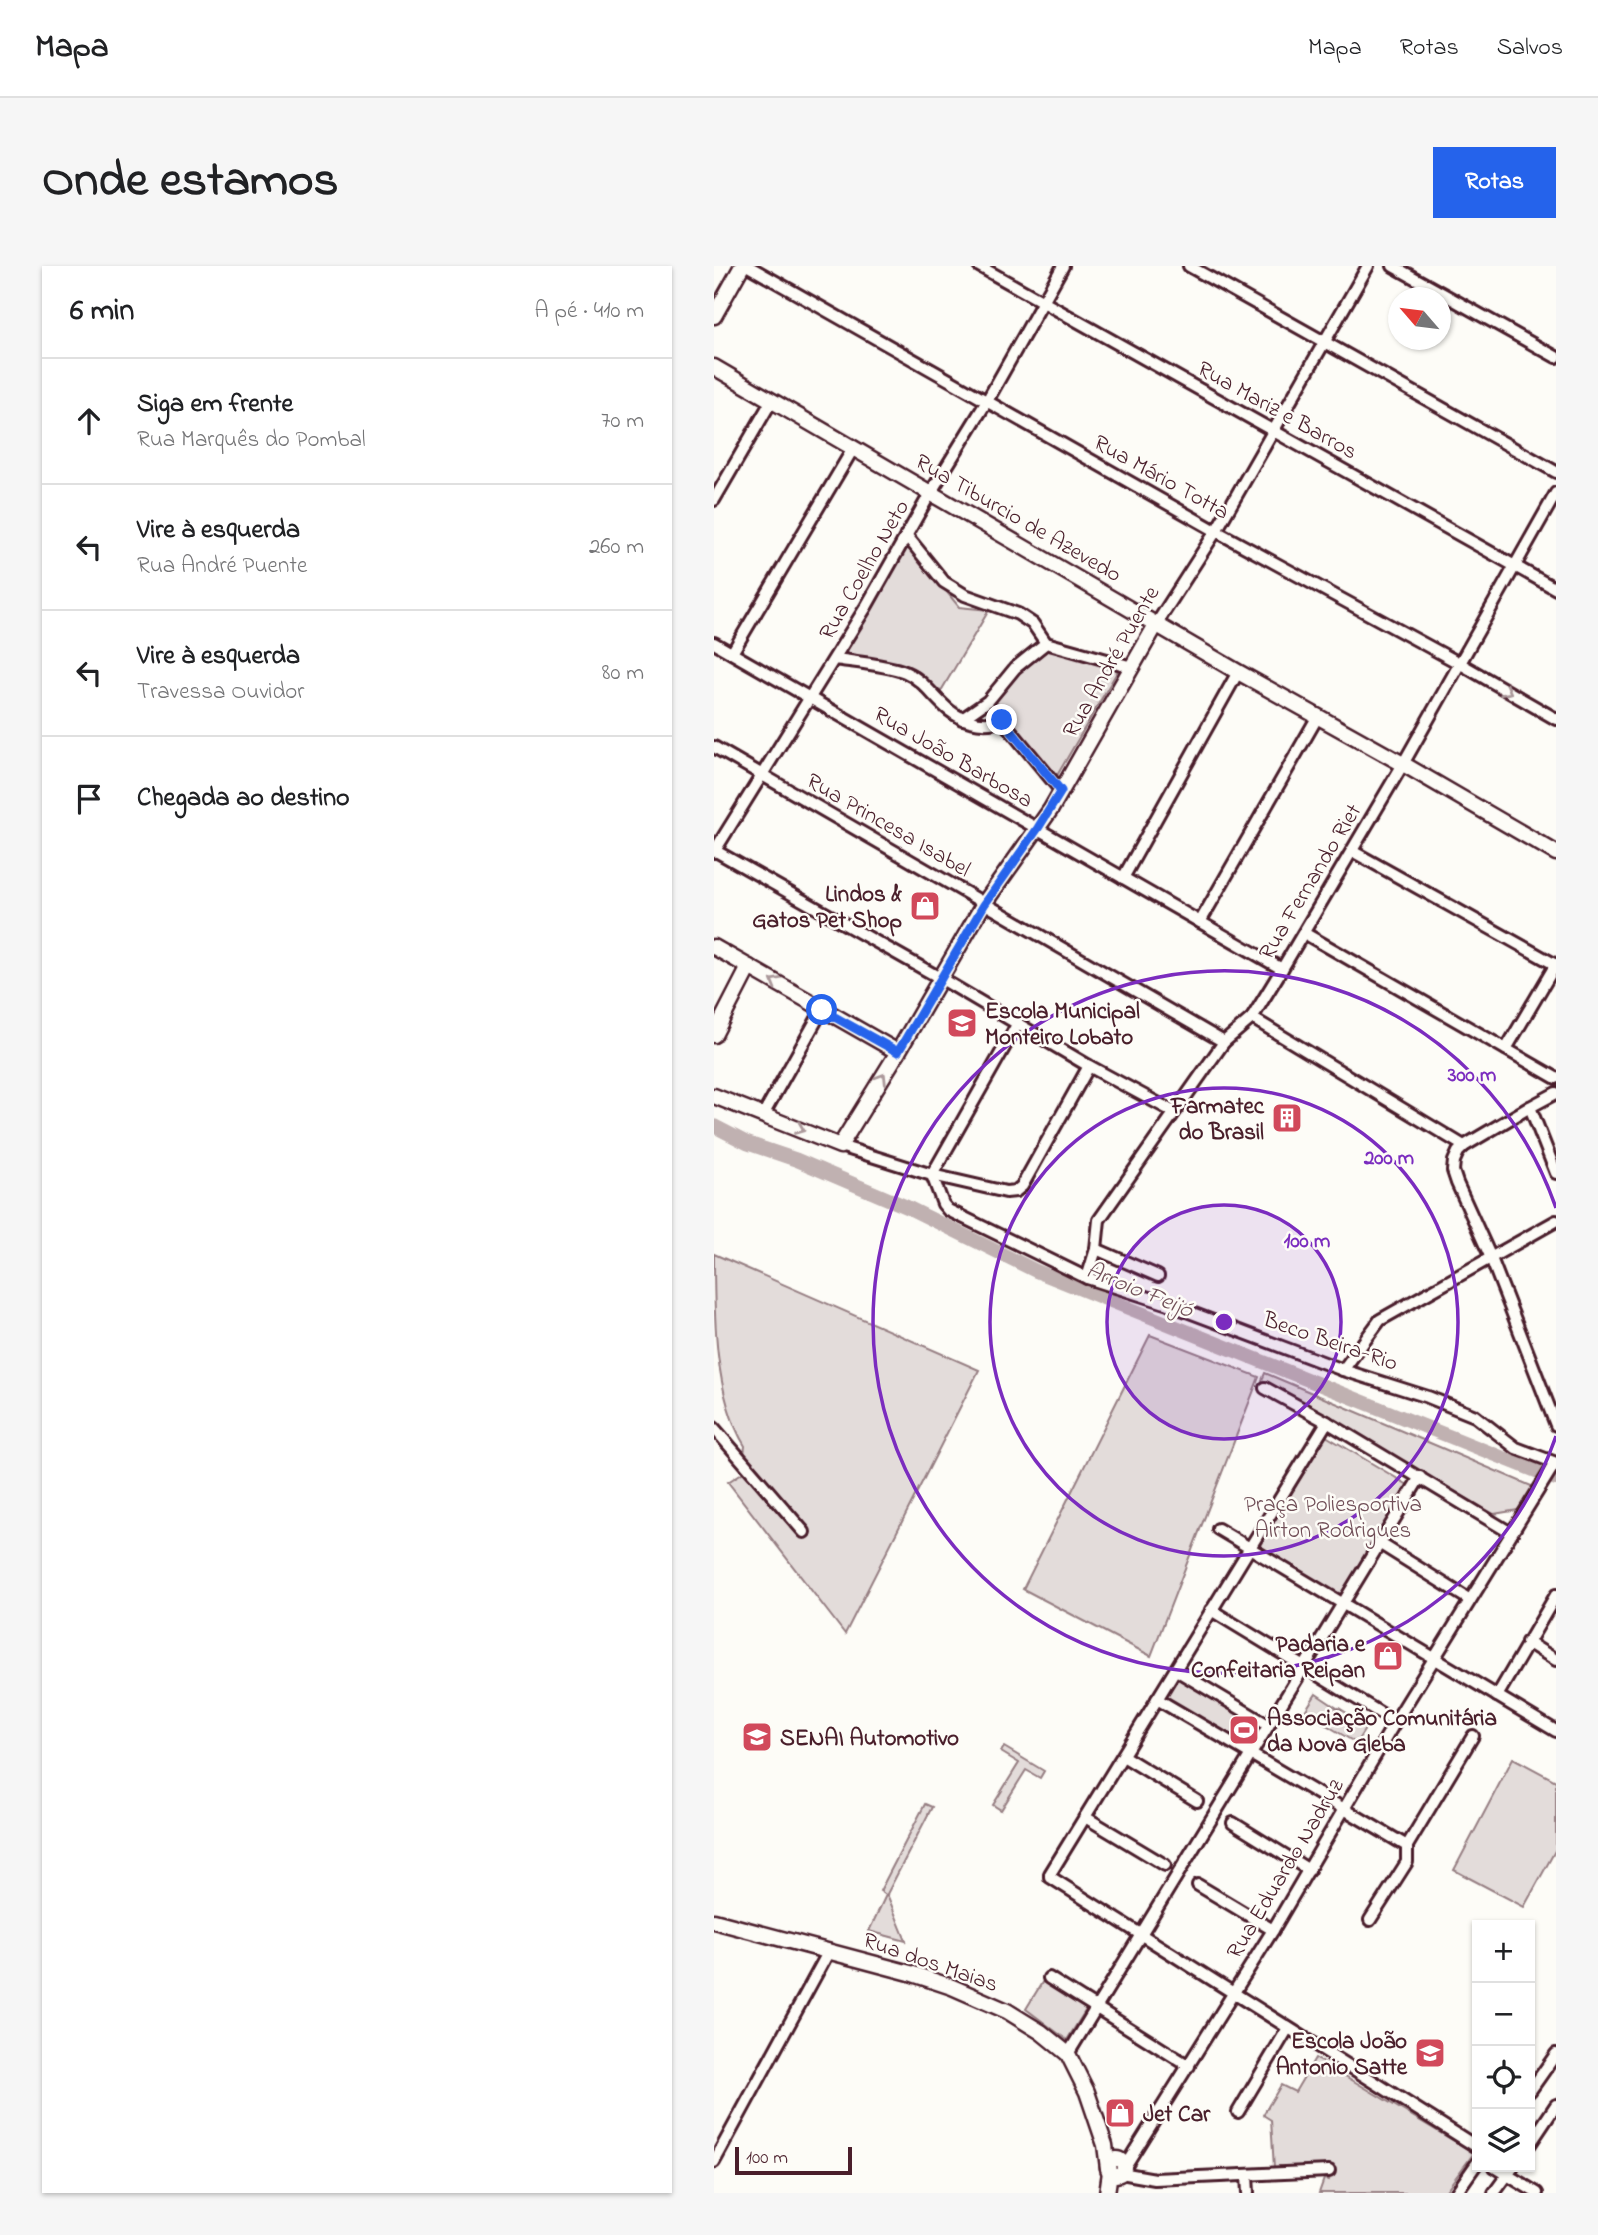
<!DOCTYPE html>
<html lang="pt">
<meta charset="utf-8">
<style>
body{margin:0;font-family:"Indie Flower",sans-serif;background:#f6f6f6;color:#202124}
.controls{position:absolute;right:21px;bottom:21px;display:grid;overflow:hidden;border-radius:0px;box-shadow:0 2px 5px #0004}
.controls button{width:63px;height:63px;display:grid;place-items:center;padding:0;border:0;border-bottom:2px solid #e0e0e0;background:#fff;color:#202124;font:35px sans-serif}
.compass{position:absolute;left:674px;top:21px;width:63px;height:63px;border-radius:50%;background:#fff;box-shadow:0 2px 5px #0004;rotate:298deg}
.scale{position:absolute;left:21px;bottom:18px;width:117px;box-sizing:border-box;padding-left:7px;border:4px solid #4a1f2b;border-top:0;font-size:19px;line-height:24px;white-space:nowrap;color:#4a1f2b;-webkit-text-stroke:5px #fdfcf7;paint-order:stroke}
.stop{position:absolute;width:21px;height:21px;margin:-16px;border:5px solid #2563eb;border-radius:50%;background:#fff}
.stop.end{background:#2563eb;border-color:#fff;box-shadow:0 2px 7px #0008}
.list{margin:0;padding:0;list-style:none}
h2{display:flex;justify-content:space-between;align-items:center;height:91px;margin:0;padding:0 28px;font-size:30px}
h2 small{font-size:23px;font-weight:400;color:#757577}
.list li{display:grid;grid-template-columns:46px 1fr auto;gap:21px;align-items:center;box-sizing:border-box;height:126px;padding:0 28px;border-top:2px solid #e0e0e0}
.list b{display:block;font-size:26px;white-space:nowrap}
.list p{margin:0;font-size:23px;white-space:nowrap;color:#757577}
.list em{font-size:23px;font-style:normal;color:#757577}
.icon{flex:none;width:38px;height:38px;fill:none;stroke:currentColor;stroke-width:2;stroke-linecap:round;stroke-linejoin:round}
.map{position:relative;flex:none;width:842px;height:1927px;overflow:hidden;border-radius:0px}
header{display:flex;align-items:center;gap:42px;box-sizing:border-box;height:98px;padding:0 35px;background:#fff;border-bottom:2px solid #e0e0e0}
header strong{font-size:33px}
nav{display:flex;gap:38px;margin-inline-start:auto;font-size:24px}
.intro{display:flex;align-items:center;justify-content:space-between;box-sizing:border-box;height:168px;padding:0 42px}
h1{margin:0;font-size:49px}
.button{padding:18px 32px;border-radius:0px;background:#2563eb;color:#fff;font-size:24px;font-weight:700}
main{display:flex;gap:42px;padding:0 42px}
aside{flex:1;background:#fff;border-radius:0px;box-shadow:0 2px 5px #0004}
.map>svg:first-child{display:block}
</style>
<header>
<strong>Mapa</strong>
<nav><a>Mapa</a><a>Rotas</a><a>Salvos</a></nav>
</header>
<div class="intro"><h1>Onde estamos</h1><a class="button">Rotas</a></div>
<main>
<aside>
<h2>6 min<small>A pé · 410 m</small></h2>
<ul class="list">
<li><svg class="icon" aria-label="ahead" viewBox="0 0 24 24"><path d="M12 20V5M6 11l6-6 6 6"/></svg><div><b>Siga em frente</b><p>Rua Marquês do Pombal</p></div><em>70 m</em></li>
<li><svg class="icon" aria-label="left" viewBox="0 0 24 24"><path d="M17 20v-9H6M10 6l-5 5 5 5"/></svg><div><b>Vire à esquerda</b><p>Rua André Puente</p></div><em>260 m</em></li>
<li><svg class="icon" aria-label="left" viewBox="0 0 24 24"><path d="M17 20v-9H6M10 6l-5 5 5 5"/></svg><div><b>Vire à esquerda</b><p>Travessa Ouvidor</p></div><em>80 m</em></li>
<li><svg class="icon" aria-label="arrive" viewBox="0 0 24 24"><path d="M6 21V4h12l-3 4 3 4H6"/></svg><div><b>Chegada ao destino</b></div></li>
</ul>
</aside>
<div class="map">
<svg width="842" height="1927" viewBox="0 0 842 1927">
<rect width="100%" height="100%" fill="#fdfcf7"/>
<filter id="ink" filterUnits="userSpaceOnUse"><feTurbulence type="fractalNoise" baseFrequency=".0143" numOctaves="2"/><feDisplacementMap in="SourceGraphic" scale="14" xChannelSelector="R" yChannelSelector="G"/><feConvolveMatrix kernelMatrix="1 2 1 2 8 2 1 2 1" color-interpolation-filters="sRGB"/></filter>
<g filter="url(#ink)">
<g fill="#e3dcda" stroke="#967e82" stroke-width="2">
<path d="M194 278 245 341 275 344 224 430 201 403 129 390Z"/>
<path d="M330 383 406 401 341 513 279 432Z"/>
<path d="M0 988 265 1104 131 1368 14 1216 28 1207 31 1180C0 1130 0 1049 0 988Z"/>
<path d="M436 1069 545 1111 437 1390 309 1323Z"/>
<path d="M551 1107 822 1222 804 1244 780 1248 548 1114Z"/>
<path d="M612 1170 694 1219 626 1330 545 1281Z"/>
<path d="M461 1409 547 1462 535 1482 449 1429Z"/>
<path d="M602 1428 623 1442 612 1459 591 1445Z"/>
<path d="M625 1442 653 1460 642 1477 614 1460Z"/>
<path d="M290 1481 330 1505 326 1512 312 1504 287 1544 279 1539 305 1497 287 1486Z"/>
<path d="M799 1492 842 1515V1583L810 1641 740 1604Z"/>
<path d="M211 1538 218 1541 173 1628 192 1675 155 1665 172 1629 166 1625Z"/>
<path d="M329 1715 373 1742 353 1774 312 1743Z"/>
<path d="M601 1792 760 1887 730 1927H605L610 1913 615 1914 619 1899 560 1902 557 1854 549 1849 567 1819 581 1826Z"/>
</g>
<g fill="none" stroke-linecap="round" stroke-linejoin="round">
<path stroke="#c0b1b1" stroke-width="14" d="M0 860 33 877 83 894 193 941 322 1005 842 1213"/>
<g stroke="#4a1f2b" stroke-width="16">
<g id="minor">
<path d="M34 0 502 265 745 397 842 453"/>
<path d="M265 0 842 323"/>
<path d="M475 0 842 206"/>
<path d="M679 0 842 91"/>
<path d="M0 234 58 134"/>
<path d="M192 269 230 316 251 329 304 348 319 358 332 377 418 401"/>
<path d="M443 357 502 265 654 0"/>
<path d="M0 377 568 703"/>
<path d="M18 387 140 181"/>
<path d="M121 393C141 396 174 399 191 406 217 417 226 447 256 455 267 458 278 458 288 454L347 525"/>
<path d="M248 453 274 435 301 402 332 377"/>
<path d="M0 481 510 776"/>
<path d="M0 584 226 712 375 800 460 846"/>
<path d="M638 585 842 699"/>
<path d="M0 586 152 341 217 226 273 135 349 0"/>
<path d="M409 612 524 406"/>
<path d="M486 656 604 450"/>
<path d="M590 667 842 812"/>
<path d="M538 752 750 880"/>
<path d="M792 783 842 698"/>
<path d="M842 827 816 841 750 880 744 886 740 895 739 905 743 917 777 992 842 1159"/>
<path d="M816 841 842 907"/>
<path d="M49 849 108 744"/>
<path d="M126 880 218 909 292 926 302 925 308 920 375 800"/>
<path d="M218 909 229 938 234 944 373 1012 454 1038 629 1104 714 1131 761 1150 802 1182 842 1197"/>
<path d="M218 909 304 757"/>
<path d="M382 983 444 1010"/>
<path d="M373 1012 382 983 385 954 510 776 538 752 568 703 689 498 842 227"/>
<path d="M629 1104 666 1054 842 955"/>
<path d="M551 1122 613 1156 797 1267"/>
<path d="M613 1156 336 1608V1611L763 1881"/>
<path d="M0 1162 90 1266"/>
<path d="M504 1263 842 1465"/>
<path d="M665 1277 756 1334"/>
<path d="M497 1344 681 1456"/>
<path d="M813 1376 842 1394"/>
<path d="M462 1404 554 1459"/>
<path d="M783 1430 842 1329"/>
<path d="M443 1433 693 1580"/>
<path d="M409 1490 483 1535"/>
<path d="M371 1551 451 1599"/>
<path d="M519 1557 595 1604"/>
<path d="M484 1619 559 1664"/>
<path d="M656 1654 693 1596V1580L759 1470"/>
<path d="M335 1712 475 1800"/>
<path d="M354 1788 706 1211"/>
<path d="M816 1825 842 1788"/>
<path d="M524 1846 574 1762"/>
<path d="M816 1878 842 1839"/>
<path d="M0 1896 115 1685"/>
<path d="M780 1901 823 1927"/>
<path d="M410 1902 559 1664 681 1456 841 1197"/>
<path d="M407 1907 441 1913 615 1905"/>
<path d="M533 1910 534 1927"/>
<path d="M742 1927 763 1897"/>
<path d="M780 1927 799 1901"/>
</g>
</g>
<g stroke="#4a1f2b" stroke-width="19">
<g id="major">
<path d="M0 50 28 0"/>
<path d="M0 101 524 406 689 498 842 587"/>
<path d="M0 681 184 786"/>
<path d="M0 769 35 701"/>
<path d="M0 830 126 880 184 786 269 639 337 543 443 357"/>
<path d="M0 1655 196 1707 238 1721 293 1745 327 1766 354 1788 373 1826 391 1879 394 1902"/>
<circle cx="402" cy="1901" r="8"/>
<path d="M393 1927 396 1906"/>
</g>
</g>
<use href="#minor" stroke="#fdfcf7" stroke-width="10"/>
<use href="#major" stroke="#fdfcf7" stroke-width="14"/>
</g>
<defs><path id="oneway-chevron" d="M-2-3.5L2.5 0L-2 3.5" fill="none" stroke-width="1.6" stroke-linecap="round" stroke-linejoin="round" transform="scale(1.75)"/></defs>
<g stroke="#ac999b">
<use href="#oneway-chevron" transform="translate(793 425) rotate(30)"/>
<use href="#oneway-chevron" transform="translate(61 716) rotate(-150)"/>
<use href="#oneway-chevron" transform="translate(168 812) rotate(-58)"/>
<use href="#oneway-chevron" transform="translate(86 863) rotate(22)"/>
</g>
</g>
<g fill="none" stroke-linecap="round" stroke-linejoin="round" filter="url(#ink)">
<path stroke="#2563eb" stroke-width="9" d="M108 744 184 786 270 639 324 562 347 525 288 454"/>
</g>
<circle cx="510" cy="1056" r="117" fill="#7b2cbf" fill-opacity=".12"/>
<g fill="none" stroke="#7b2cbf" stroke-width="3.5">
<circle cx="510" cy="1056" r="117"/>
<circle cx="510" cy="1056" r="234"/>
<path d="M842 1170A351 351 0 1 1 842 942"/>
</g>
<defs>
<g id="shop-square" transform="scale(1.575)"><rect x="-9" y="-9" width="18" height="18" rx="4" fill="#d1495b" stroke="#fdfcf7"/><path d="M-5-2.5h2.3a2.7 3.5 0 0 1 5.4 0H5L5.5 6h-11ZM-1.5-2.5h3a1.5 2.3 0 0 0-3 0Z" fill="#fff"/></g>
<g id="school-square" transform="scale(1.575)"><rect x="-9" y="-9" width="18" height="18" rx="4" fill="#d1495b" stroke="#fdfcf7"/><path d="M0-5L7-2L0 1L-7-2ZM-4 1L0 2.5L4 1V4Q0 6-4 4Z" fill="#fff"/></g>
<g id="building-square" transform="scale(1.575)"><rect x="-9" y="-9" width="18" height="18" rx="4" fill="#d1495b" stroke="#fdfcf7"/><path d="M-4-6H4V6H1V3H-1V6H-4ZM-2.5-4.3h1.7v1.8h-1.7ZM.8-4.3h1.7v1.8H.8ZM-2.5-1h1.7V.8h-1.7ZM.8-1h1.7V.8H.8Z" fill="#fff"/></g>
<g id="stadium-square" transform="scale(1.575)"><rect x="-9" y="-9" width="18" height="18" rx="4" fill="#d1495b" stroke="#fdfcf7"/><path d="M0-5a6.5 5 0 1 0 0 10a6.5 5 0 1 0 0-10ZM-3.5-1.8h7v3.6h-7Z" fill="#fff"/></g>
<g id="university-square" transform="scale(1.575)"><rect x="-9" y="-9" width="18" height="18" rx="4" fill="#d1495b" stroke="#fdfcf7"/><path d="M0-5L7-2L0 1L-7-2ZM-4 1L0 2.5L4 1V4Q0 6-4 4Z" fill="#fff"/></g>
</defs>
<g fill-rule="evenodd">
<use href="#shop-square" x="211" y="640"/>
<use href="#school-square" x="248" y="757"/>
<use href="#building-square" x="573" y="852"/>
<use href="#shop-square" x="674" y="1390"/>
<use href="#stadium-square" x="530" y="1464"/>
<use href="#university-square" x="43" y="1471"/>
<use href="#school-square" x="716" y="1787"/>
<use href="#shop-square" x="406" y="1847"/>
</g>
<g text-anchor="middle" stroke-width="5" stroke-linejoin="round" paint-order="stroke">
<g font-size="23" fill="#4a1f2b" stroke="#fdfcf7">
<text transform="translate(564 143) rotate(29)" y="8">Rua Mariz e Barros</text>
<text transform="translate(448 210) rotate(29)" y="8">Rua Mário Totta</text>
<text transform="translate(305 251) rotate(30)" y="8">Rua Tiburcio de Azevedo</text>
<text transform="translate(149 303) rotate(-60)" y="8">Rua Coelho Neto</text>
<text transform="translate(396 395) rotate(-60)" y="8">Rua André Puente</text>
<text transform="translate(240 490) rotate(30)" y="8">Rua João Barbosa</text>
<text transform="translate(175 558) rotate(30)" y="8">Rua Princesa Isabel</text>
<text transform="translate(595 615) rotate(-59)" y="8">Rua Fernando Riet</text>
<text transform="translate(617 1074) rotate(19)" y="8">Beco Beira-Rio</text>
<text transform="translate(570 1602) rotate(-59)" y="8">Rua Eduardo Nadruz</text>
<text transform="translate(217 1695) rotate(19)" y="8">Rua dos Maias</text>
</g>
<g font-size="23" font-weight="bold" fill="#4a1f2b" stroke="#fdfcf7" text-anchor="end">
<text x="188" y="635">Lindos &amp;<tspan x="188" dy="26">Gatos Pet Shop</tspan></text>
<text x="271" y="752" text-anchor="start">Escola Municipal<tspan x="271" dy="26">Monteiro Lobato</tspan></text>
<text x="550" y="847">Farmatec<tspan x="550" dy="26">do Brasil</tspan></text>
<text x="651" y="1385">Padaria e<tspan x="651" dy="26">Confeitaria Reipan</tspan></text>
<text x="553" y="1459" text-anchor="start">Associação Comunitária<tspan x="553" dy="26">da Nova Gleba</tspan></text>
<text x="66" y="1479" text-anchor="start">SENAI Automotivo</text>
<text x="693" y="1782">Escola João<tspan x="693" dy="26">Antonio Satte</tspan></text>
<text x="429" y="1855" text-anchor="start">Jet Car</text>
</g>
<g font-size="23" fill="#704e57" stroke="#fdfcf7">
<text x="619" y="1245">Praça Poliesportiva<tspan x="619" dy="26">Airton Rodrigues</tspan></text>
</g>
<g font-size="24" font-style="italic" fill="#73525a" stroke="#fdfcf7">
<text transform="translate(426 1023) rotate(22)" y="8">Arroio Feijó</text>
</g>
</g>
<circle cx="510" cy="1056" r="10" fill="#7b2cbf" stroke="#fdfcf7" stroke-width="3.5"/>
<g font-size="21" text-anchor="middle" font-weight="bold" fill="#7b2cbf" stroke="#fdfcf7" stroke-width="5" stroke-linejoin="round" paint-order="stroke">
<text x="758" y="815">300 m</text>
<text x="675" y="898">200 m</text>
<text x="593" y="981">100 m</text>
</g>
</svg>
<div class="controls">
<button>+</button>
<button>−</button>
<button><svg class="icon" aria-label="locate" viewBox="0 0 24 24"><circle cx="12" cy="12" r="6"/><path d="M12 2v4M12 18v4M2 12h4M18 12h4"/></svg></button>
<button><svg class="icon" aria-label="layers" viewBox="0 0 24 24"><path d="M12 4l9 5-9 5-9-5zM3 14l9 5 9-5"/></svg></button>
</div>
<svg class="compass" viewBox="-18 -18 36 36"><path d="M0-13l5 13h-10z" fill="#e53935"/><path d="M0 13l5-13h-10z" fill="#757577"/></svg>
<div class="scale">100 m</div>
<div class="stop" style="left:108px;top:744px"></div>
<div class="stop end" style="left:288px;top:454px"></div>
</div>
</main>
